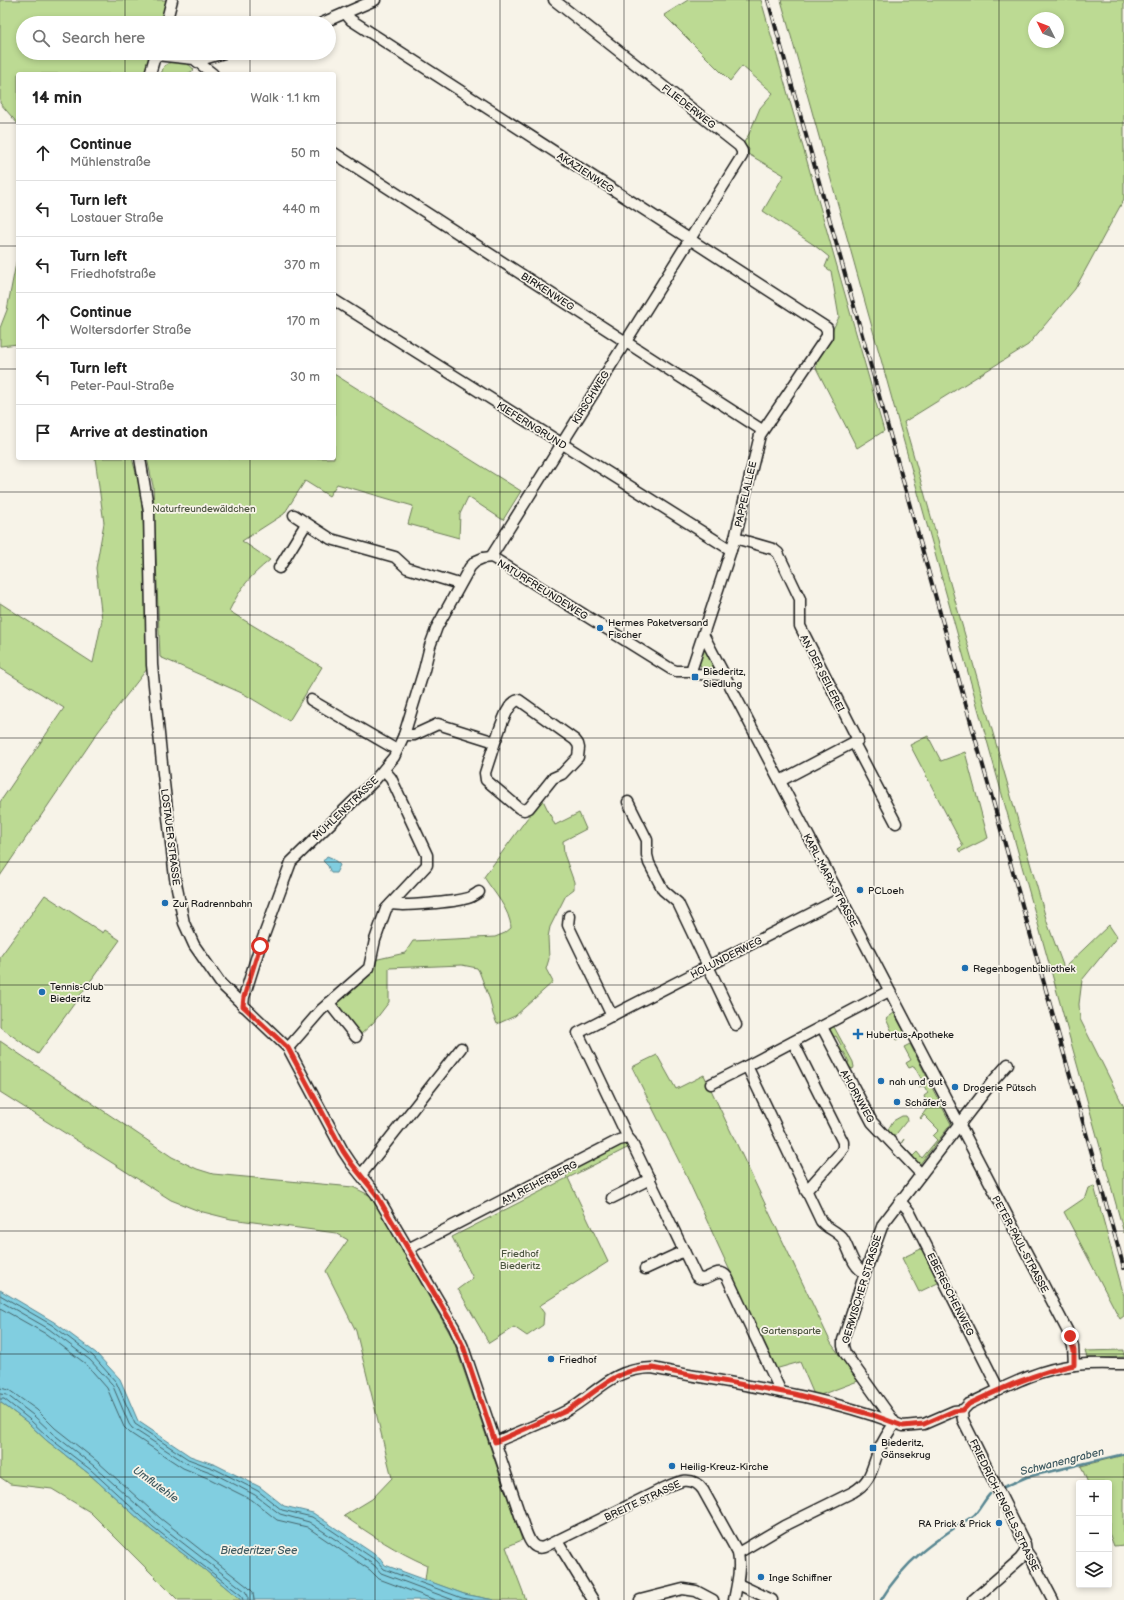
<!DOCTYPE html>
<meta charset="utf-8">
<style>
body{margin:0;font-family:"Balsamiq Sans",sans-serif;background:#f6f6f6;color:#222}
.controls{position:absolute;right:12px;bottom:12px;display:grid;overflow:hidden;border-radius:4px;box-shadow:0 2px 6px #0003}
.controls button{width:36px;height:36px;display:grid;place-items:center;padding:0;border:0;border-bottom:1px solid #e0e0e0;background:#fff;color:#222;font:20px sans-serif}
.compass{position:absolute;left:1028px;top:12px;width:36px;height:36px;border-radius:50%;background:#fff;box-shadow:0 2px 6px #0003;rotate:312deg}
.stop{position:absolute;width:12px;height:12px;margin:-9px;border:3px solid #d93025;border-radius:50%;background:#fff}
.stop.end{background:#d93025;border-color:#fff;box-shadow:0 1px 4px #0008}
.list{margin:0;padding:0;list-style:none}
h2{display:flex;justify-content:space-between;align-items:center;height:52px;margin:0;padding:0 16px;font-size:17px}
h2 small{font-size:13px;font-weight:400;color:#767676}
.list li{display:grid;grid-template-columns:26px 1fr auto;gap:12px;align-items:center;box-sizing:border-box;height:56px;padding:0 16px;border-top:1px solid #e0e0e0}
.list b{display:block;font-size:15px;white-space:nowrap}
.list p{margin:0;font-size:13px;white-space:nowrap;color:#767676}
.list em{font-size:13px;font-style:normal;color:#767676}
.icon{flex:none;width:22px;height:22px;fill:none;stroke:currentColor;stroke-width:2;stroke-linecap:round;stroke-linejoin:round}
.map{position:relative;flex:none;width:1124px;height:1600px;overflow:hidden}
.search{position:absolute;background:#fff;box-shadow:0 2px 6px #0003;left:16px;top:16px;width:320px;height:44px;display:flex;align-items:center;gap:10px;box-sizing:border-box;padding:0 14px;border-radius:22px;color:#767676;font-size:15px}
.panel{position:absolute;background:#fff;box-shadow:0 2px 6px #0003;left:16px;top:72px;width:320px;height:388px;border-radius:4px}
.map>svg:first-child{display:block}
</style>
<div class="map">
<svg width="1124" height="1600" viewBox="0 0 1124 1600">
<rect width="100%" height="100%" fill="#f7f3e8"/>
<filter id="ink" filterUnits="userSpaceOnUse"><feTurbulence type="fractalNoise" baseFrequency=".025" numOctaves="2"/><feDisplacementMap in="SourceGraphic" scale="8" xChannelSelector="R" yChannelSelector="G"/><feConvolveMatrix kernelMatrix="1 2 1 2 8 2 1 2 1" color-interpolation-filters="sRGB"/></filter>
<g filter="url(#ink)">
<g fill="#bcda93" stroke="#6c7b58" fill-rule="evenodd">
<path d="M0 0H167L161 23H23V53H152L144 74H18V124L0 103Z"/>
<path d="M688 0H761L884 431 857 448 816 368 817 360 832 337V331L839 317 831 271 825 267 829 257 814 245 763 211 784 175 748 154 749 149 743 144 749 134 760 108 773 93 742 66 730 81 664 15Z"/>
<path d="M781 0H1124V199L1075 289 1028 345 904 422 1047 922 1064 968 1109 925 1117 937 1082 980 1079 1004 1080 1019 1124 1107V1233ZM1034 18H1058V42H1034Z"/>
<path d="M171 62C180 62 189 62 194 70L187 74H161L164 66Z"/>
<path d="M18 253V344L0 346V328L7 310Z"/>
<path d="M334 374 521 491 503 520 468 497 460 514 459 538 408 524 413 506 337 484 329 496 305 481 284 514 242 541 270 560C249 577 241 587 229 611L322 667 289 721 244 694 160 657 153 486 147 458H334Z"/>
<path d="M95 458H132L141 492 144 533 147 669 98 732 0 876V802L64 708 0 668V603L93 663 102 620 96 568 104 523Z"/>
<path d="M706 649 717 670H703L698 661 702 650Z"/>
<path d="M928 736 941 761 965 752 988 838 960 852 958 849 963 846 910 745Z"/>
<path d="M542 798 555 825 579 813 586 829 563 841 564 854 574 882V889L566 895 550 927 548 937 549 959 546 969 553 982 515 1016 497 1024 493 1014 490 1000 479 971 477 968 462 965 389 968V1002L373 1023 359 1036 335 1004 374 960 405 953 413 941 495 937 505 933 511 928C510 909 494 893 484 877Z"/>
<path d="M45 895 100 931 103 933 105 930 120 940 38 1054 0 1027V957Z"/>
<path d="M894 1013 906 1035 896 1040 886 1019Z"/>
<path d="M833 1025 853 1062 854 1067 853 1069 847 1067 845 1064 849 1062 844 1052 839 1054 836 1048 841 1045 836 1036 831 1038 830 1029Z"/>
<path d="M0 1041 172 1157 197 1169 213 1174 353 1187 371 1196 453 1339 522 1540 506 1547 526 1600H494L464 1594 425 1580 427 1565C397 1552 371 1535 344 1516L372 1499 392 1478 356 1331 326 1271 348 1240 336 1233 231 1219 199 1211 171 1200 0 1092Z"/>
<path d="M910 1044 928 1079 917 1084 922 1080 914 1066 909 1068 906 1063 911 1060 904 1047Z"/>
<path d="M657 1055 676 1089 704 1075 831 1343 858 1381 815 1397 800 1362 775 1369 685 1173 632 1067Z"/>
<path d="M929 1082 951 1124 920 1164 916 1163 899 1146 904 1139 901 1144 913 1156 917 1152 922 1158 937 1140 933 1136 939 1130 924 1115 921 1119 920 1118 928 1107 924 1096 928 1093 924 1086 919 1088V1087Z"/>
<path d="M902 1116H906L908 1119 893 1138 886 1133 893 1121Z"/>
<path d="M625 1142 631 1146 568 1178 608 1262 539 1306 544 1313 543 1325 527 1336 514 1327 489 1343 458 1289 473 1278 452 1237 567 1178 565 1173Z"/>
<path d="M1094 1186 1124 1296V1316L1120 1319 1064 1212 1086 1197 1089 1188Z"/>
<path d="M923 1248 940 1282 919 1292 902 1258Z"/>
<path d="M1124 1350V1357L1087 1358 1085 1351Z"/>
<path d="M0 1402 27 1422 46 1440 88 1473 151 1530 205 1570 241 1600H178L90 1512 52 1489 10 1484 0 1477Z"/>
<path d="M1124 1455V1545L1114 1546 1109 1533V1483H1088L1081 1466Z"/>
</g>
<g fill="#81cee0" stroke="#598792">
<path d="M327 856 332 858 340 865 336 873H331L328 866 323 861Z"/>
<path d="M0 1290 54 1322 96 1353 120 1379 138 1421 190 1456 216 1465 260 1487 284 1506 313 1513 380 1558 385 1565 464 1594 494 1600H241L205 1570 151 1530 88 1473 46 1440 27 1422 0 1402Z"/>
</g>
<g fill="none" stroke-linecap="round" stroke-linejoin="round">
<g stroke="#44636a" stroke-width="1">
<path d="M0 1295 52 1325 93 1356 116 1382 135 1424 188 1459 215 1469 258 1491 282 1510 312 1517 377 1561 384 1569 462 1598 473 1600"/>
<path d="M0 1301 49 1329 90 1360 112 1384 129 1424 132 1428 186 1463 213 1473 255 1495 280 1514 309 1522 374 1565 381 1573 453 1600"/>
<path d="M0 1308 46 1334 86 1364 107 1388 124 1427 130 1433 183 1468 210 1479 252 1500 277 1520 307 1527 370 1570 379 1579 435 1600"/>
<path d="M0 1388 9 1390 37 1410 55 1428 98 1462 160 1518 248 1587 253 1592 254 1600"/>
<path d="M0 1394 7 1395 33 1415 52 1433 94 1466 157 1523 245 1591 248 1596V1600"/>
<path d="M0 1399H4L29 1419 48 1437 91 1470 153 1527 241 1595 243 1600"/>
</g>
<g stroke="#598792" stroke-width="2.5">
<path d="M1004 1487 1027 1477 1124 1454"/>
<path d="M881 1600C905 1560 935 1540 973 1516 978 1513 984 1500 990 1494"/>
</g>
<g stroke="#1c1c1c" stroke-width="13">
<g id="minor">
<path d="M345 13 351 20 827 328V336L760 435 735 538 691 671"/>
<path d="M166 23 172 0"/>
<path d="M322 23 375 0"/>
<path d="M156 55 194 59 213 74"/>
<path d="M197 61 224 53"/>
<path d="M150 74 156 53"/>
<path d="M334 153 762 430"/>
<path d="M334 300 731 550"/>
<path d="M140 458 149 512 152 665 164 783 175 878 184 923 194 945 221 984 288 1048 343 1151 351 1163 376 1194 454 1327 463 1347 524 1527C528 1536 531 1551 544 1547L662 1489C677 1482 692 1474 703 1490L738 1553C741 1570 737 1584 734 1600"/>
<path d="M294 515 331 539 395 557 407 568 459 584"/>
<path d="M735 538 773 549 778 553 800 599V626L858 740 780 781"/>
<path d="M491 557 742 156V151L739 146 554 0"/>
<path d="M279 568 306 524"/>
<path d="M704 636 1067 1330 1073 1346 1074 1365"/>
<path d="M311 700 397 750"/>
<path d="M404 735H414L438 724 495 742C500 731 506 702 519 700L575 740 578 744 579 748 578 757 562 774 553 778 529 808 524 810 519 808 486 780 485 773 495 742"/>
<path d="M854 743 896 823"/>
<path d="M628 802 647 840V855L649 863 663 890 678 903 736 1025"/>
<path d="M391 904C404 907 454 902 468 898 472 897 476 894 479 892"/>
<path d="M569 916 568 925 612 1016"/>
<path d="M329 1003 356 1037"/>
<path d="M243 1006 244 997 260 946 291 862 374 781 394 757 404 735 424 670 430 646 437 627 470 567 476 561 483 558 491 557 495 559 671 669 676 671H691L695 674 725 675"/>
<path d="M822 1027 872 1122 921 1174"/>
<path d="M793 1042 843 1142V1148L840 1153 806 1191"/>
<path d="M288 1048 321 1010 369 968 375 940 386 909 427 865V855L391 778 384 770"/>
<path d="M747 1066 889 991"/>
<path d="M711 1084 747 1066 821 1221C827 1229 838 1231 843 1239 850 1250 852 1267 865 1273"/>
<path d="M628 1138 578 1033 841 898"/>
<path d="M361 1175 461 1048"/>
<path d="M612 1198 650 1179"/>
<path d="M900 1201 909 1211 999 1390"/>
<path d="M408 1249 619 1140 628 1138 631 1141 696 1276C706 1286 717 1264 727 1277L781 1392"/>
<path d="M645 1269 684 1251"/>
<path d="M963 1410 962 1414 963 1420 1025 1544 1026 1551 1031 1558 1053 1600"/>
<path d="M895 1423 845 1353 843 1346V1340L865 1273 883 1224 993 1081 1008 1064"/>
<path d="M495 1442C519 1432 543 1423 566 1411 598 1393 610 1369 652 1368 733 1384 817 1394 895 1423"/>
<path d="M557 1541 593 1600"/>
<path d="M738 1553 784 1526 853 1492C872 1481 871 1469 879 1450 883 1441 889 1431 895 1423L903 1426 924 1424 954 1411 963 1410 969 1404C1003 1388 1037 1369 1075 1365 1091 1363 1108 1364 1124 1364"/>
<path d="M738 1584 772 1600"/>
<path d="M640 1600 683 1589 696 1591 713 1600"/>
<path d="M973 1600 1020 1559 1026 1551"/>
</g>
</g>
<use href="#minor" stroke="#f7f3e8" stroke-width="10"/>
<g stroke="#1c1c1c" stroke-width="4">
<path id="rail" d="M768 0 1124 1268"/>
</g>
<use href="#rail" stroke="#f7f3e8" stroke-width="2.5" stroke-dasharray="8" stroke-linecap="butt"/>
</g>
</g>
<g fill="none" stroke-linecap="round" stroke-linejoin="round" filter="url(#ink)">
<path stroke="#d93025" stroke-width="5" d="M260 946 244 997 243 1006 288 1048 343 1151 351 1163 376 1194 454 1327 463 1346 495 1442 566 1411C598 1393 611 1369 652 1368L794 1394 873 1415 903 1426 924 1424 954 1411 963 1410 969 1404C1005 1387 1035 1373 1074 1365V1351L1070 1336"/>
</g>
<path fill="none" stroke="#1c1c1c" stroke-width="1" stroke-opacity="0.55" d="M125 0V23M250 0V23M375 0V1600M500 0V1600M624 0V1600M749 0V1600M874 0V1600M999 0V1600M125 53V74M250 53V74M0 123H18M334 123H1124M0 246H18M334 246H1124M0 369H18M334 369H1124M125 458V1600M250 458V1600M0 492H1124M0 615H1124M0 738H1124M0 862H1124M0 985H1124M0 1108H1124M0 1231H1124M0 1354H1124M0 1477H1124"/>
<g fill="#1f6fb2" stroke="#f7f3e8" stroke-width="1.5">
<circle cx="600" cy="628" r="4"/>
<rect x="691" y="673" width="8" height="8" rx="2"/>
<circle cx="860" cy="890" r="4"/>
<circle cx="165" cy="903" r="4"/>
<circle cx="965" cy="968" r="4"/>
<circle cx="42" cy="992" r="4"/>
<path d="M856 1028h4v4h4v4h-4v4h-4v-4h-4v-4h4z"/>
<circle cx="881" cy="1081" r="4"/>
<circle cx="955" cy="1087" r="4"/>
<circle cx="897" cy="1102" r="4"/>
<circle cx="551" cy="1359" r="4"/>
<rect x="869" y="1444" width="8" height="8" rx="2"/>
<circle cx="672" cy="1466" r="4"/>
<circle cx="999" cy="1523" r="4"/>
<circle cx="761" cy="1577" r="4"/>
</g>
<g text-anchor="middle" stroke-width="3.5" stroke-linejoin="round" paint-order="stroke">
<g font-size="10" fill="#1c1c1c" stroke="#f7f3e8">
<text transform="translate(689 106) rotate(38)" y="4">FLIEDERWEG</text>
<text transform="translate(586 172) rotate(33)" y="4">AKAZIENWEG</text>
<text transform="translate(548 291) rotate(33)" y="4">BIRKENWEG</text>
<text transform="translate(590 397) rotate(-58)" y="4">KIRSCHWEG</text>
<text transform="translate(532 425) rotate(32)" y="4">KIEFERNGRUND</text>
<text transform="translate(745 494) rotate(-77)" y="4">PAPPELALLEE</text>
<text transform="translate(543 589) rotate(32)" y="4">NATURFREUNDEWEG</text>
<text transform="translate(823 673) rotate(63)" y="4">AN DER SEILEREI</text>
<text transform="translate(345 808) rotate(-44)" y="4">MÜHLENSTRASSE</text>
<text transform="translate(171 837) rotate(83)" y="4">LOSTAUER STRASSE</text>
<text transform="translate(831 880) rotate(62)" y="4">KARL-MARX-STRASSE</text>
<text transform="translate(726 957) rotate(-27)" y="4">HOLUNDERWEG</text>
<text transform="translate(858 1096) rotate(61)" y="4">AHORNWEG</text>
<text transform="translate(539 1182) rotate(-27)" y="4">AM REIHERBERG</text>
<text transform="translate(1021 1244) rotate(62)" y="4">PETER-PAUL-STRASSE</text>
<text transform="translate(861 1289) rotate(-73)" y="4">GERWISCHER STRASSE</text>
<text transform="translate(951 1294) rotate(63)" y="4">EBERESCHENWEG</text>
<text transform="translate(642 1500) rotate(-25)" y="4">BREITE STRASSE</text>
<text transform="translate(1005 1505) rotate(64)" y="4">FRIEDRICH-ENGELS-STRASSE</text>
</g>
<g font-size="10" fill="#4c5540" stroke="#f7f3e8">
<text x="204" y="512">Naturfreundewäldchen</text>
<text x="520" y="1257">Friedhof<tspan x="520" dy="12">Biederitz</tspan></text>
<text x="791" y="1334">Gartensparte</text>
</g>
<g font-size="10" fill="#1c1c1c" stroke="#f7f3e8" text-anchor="start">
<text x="608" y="626">Hermes Paketversand<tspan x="608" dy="12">Fischer</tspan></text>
<text x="703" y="675">Biederitz,<tspan x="703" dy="12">Siedlung</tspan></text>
<text x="868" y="894">PCLoeh</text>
<text x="173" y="907">Zur Radrennbahn</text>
<text x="973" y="972">Regenbogenbibliothek</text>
<text x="50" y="990">Tennis-Club<tspan x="50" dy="12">Biederitz</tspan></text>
<text x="866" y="1038">Hubertus-Apotheke</text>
<text x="889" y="1085">nah und gut</text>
<text x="963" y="1091">Drogerie Pütsch</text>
<text x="905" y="1106">Schäfer's</text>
<text x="559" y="1363">Friedhof</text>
<text x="881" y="1446">Biederitz,<tspan x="881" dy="12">Gänsekrug</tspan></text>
<text x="680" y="1470">Heilig-Kreuz-Kirche</text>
<text x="991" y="1527" text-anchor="end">RA Prick &amp; Prick</text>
<text x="769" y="1581">Inge Schiffner</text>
</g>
<g font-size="11" font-style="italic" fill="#3f5a61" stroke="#f7f3e8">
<text transform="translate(1062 1461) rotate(-14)" y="4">Schwanengraben</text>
<text transform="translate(156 1484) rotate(36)" y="4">Umflutehle</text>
<text x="259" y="1554">Biederitzer See</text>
</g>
</g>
</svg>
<div class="controls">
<button>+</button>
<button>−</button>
<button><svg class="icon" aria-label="layers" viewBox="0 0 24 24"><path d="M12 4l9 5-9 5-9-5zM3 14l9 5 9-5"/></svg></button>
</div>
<svg class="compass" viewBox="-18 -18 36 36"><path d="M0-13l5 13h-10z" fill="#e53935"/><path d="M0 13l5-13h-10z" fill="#767676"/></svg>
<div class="stop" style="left:260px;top:946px"></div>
<div class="stop end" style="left:1070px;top:1336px"></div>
<div class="search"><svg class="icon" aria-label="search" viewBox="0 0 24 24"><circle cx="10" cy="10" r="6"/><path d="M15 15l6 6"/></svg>Search here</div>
<section class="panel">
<h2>14 min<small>Walk · 1.1 km</small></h2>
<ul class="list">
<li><svg class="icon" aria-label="ahead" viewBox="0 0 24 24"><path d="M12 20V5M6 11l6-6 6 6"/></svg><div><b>Continue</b><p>Mühlenstraße</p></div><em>50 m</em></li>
<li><svg class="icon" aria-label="left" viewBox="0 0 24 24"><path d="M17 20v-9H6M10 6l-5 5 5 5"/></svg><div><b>Turn left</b><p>Lostauer Straße</p></div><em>440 m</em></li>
<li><svg class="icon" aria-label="left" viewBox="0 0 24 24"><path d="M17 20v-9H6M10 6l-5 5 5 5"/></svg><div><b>Turn left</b><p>Friedhofstraße</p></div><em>370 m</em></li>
<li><svg class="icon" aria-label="ahead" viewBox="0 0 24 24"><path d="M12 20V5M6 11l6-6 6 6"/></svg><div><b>Continue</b><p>Woltersdorfer Straße</p></div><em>170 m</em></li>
<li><svg class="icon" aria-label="left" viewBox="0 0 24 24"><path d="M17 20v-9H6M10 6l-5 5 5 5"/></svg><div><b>Turn left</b><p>Peter-Paul-Straße</p></div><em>30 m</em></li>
<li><svg class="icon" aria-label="arrive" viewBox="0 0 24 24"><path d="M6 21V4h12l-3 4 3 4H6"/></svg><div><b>Arrive at destination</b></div></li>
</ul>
</section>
</div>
